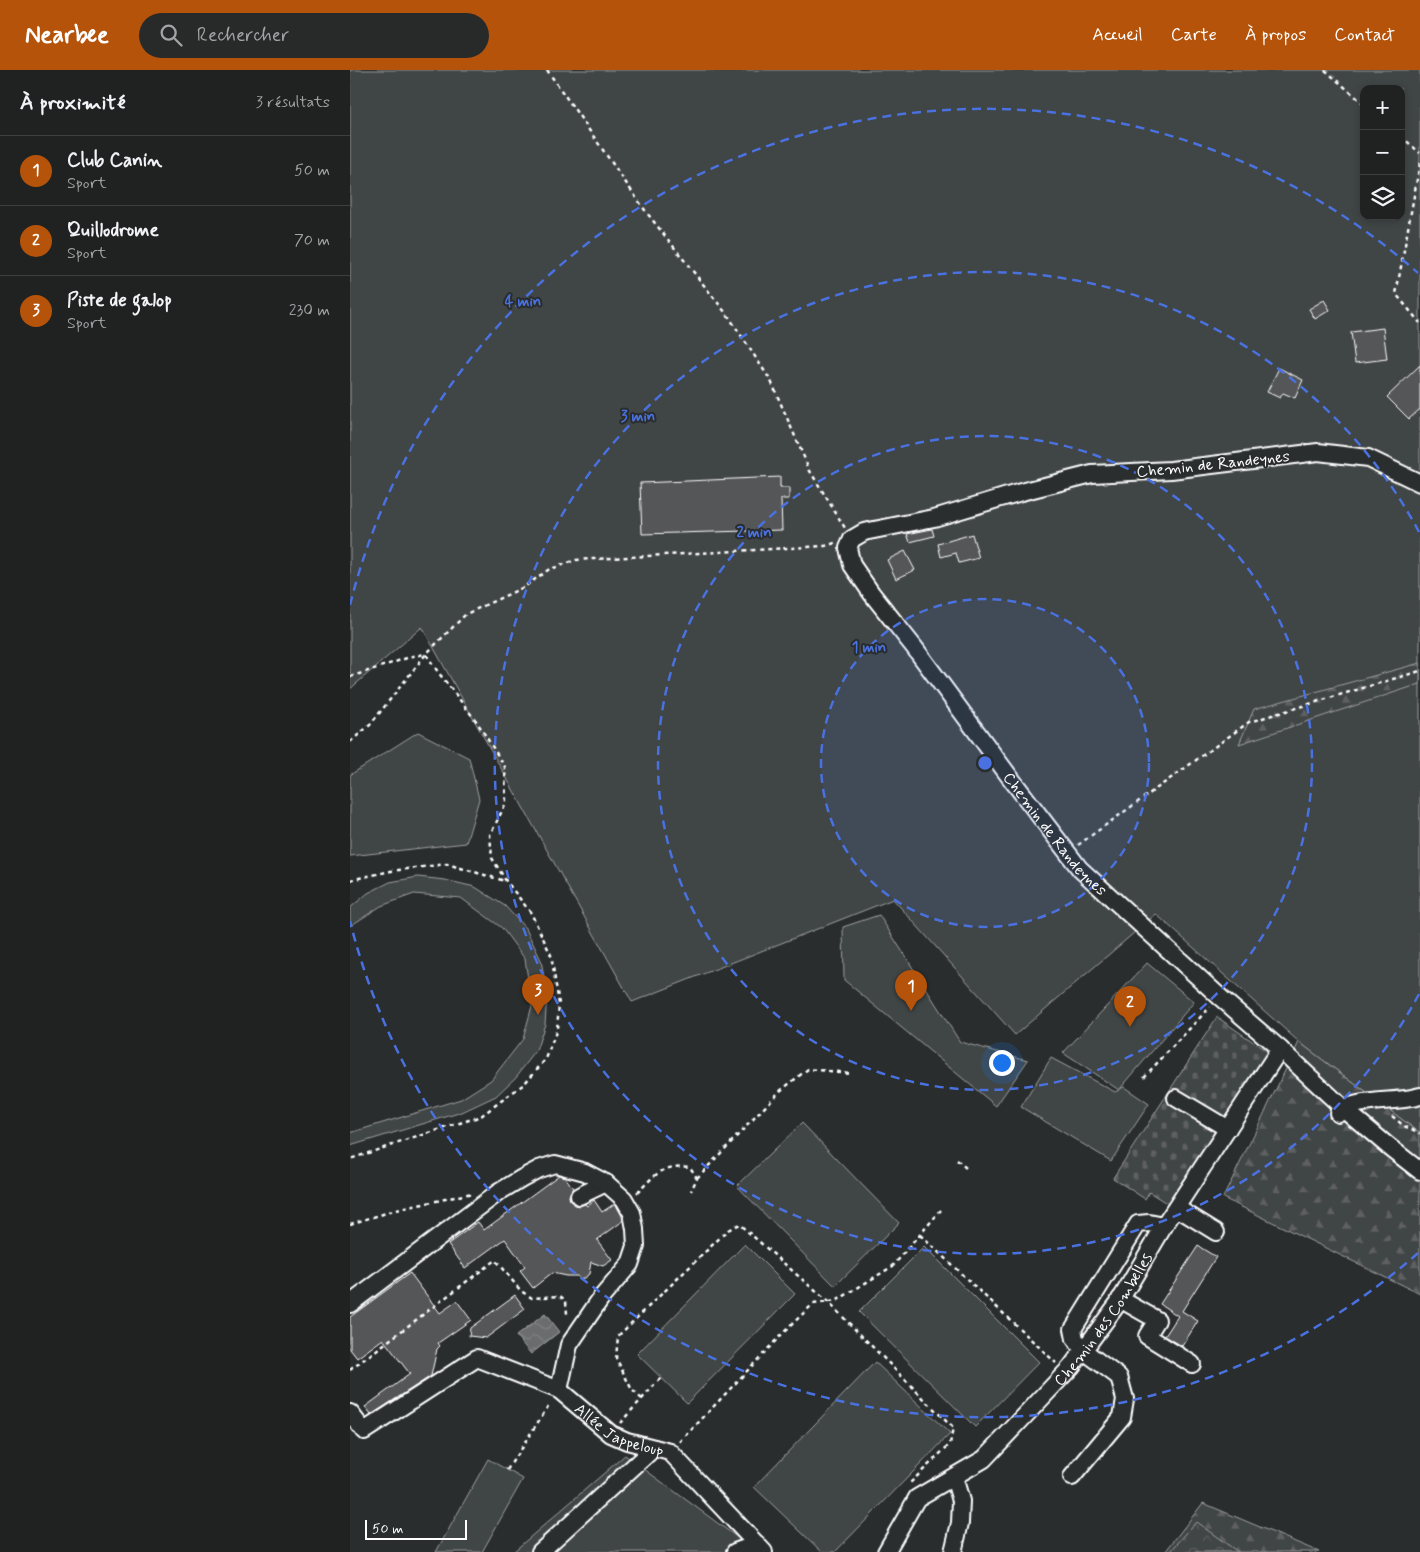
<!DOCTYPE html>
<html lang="fr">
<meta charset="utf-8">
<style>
body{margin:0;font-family:Mynerve,sans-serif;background:#282a2a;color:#f1f3f6}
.controls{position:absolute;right:15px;top:15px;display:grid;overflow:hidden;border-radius:10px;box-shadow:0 2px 8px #0003}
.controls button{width:45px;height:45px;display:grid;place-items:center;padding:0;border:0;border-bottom:1px solid #3d3f40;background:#202222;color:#f1f3f6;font:25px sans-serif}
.scale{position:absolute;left:15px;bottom:12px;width:102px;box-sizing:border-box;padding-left:5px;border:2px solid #fff;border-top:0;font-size:14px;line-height:18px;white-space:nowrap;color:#fff;-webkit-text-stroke:4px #2a2d2e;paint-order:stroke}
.you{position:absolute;left:651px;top:992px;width:18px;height:18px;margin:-12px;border:4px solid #fff;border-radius:50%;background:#1a73e8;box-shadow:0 0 0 8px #1a73e833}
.badge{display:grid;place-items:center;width:32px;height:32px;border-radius:50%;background:#b45309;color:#fff;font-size:16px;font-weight:700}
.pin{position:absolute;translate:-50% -41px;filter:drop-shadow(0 1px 2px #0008)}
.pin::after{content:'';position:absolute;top:26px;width:18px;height:15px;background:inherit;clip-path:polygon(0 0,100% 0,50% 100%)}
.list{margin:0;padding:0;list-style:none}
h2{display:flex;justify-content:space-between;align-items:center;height:65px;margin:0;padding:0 20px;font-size:21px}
h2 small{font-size:16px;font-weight:400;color:#a2a4a5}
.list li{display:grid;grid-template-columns:32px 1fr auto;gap:15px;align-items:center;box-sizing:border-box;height:70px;padding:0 20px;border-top:1px solid #3d3f40}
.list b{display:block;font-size:19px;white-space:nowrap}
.list p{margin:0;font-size:16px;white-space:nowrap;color:#a2a4a5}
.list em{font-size:16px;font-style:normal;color:#a2a4a5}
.icon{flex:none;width:28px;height:28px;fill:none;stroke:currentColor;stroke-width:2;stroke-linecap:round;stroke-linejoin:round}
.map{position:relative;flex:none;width:1070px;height:1482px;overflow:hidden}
header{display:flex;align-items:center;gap:30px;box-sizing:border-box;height:70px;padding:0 25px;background:#b45309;color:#fff}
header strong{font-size:24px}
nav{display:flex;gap:28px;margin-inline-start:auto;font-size:18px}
.search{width:350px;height:45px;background:#282a2a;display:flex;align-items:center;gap:12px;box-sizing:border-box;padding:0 18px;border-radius:28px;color:#a2a4a5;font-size:19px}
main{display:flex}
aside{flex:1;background:#202222}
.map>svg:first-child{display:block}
</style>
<header>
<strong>Nearbee</strong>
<div class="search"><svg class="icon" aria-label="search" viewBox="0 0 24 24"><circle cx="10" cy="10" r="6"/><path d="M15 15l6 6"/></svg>Rechercher</div>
<nav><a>Accueil</a><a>Carte</a><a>À propos</a><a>Contact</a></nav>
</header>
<main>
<aside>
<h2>À proximité<small>3 résultats</small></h2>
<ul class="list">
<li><span class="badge">1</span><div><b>Club Canin</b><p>Sport</p></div><em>50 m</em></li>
<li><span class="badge">2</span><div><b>Quillodrome</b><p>Sport</p></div><em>70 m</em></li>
<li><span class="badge">3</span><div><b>Piste de galop</b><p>Sport</p></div><em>230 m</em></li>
</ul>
</aside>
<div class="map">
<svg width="1070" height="1482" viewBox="0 0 1070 1482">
<defs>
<pattern id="forest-firs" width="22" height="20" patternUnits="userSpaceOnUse" patternTransform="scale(1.25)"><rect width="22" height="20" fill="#414445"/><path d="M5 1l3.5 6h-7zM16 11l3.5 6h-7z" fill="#5e6061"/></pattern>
<pattern id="cemetery-stones" width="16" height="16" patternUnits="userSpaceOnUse" patternTransform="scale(1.25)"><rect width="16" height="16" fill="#414445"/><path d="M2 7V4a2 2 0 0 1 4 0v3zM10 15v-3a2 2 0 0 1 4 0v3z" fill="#5e6061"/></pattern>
<pattern id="park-crowns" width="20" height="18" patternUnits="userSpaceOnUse" patternTransform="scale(1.25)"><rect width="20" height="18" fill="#414445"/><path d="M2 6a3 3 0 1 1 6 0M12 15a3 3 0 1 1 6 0" fill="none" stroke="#5e6061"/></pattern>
<pattern id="water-waves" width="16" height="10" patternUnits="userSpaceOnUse" patternTransform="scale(1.25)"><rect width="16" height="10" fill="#6a6c6d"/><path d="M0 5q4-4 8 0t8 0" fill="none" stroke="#808283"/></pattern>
</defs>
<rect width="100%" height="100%" fill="#2a2d2e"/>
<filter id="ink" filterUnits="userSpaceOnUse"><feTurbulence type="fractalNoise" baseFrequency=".02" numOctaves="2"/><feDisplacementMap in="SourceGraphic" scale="10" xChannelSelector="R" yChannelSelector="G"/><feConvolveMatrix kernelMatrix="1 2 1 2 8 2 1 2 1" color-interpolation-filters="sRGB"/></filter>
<g filter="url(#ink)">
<g fill="#414445" stroke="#a0a2a2" fill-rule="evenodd">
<path d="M0 0H1070V1063L949 972 806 844 665 965 543 829 282 932 72 557 0 619ZM1014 19H1051V146H1014Z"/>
<path d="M68 662 119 688 129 729 116 773 0 786V705Z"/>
<path d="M68 807 95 810 125 817 155 836 176 859 191 890 197 925 195 954 186 981 166 1007 146 1026 112 1042 0 1076V1063L111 1029 141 1010 173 969 182 936 175 889 152 858 111 828 64 824 31 836 0 856V838L18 823 40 812Z"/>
<path d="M529 845 610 972 678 990 646 1036 494 910 493 857Z"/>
<path d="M797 893 844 932 770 1019 774 1017 799 1034 761 1091 671 1037 701 988 765 1022 769 1020 713 983Z"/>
<path d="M452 1053 549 1153 485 1216 387 1116Z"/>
<path d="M395 1174 445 1224 337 1333 287 1284Z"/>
<path d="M574 1177 689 1292 625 1357 509 1242Z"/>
<path d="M525 1292 600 1364 485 1482H472L404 1417Z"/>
<path d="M275 1385 407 1482H163Z"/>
<path d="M138 1389 173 1409 132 1482H86Z"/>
</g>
<g fill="url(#forest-firs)" stroke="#a0a2a2">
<path d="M1070 593V614L889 674 904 639Z"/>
<path d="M949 972 1070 1063V1224L873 1128Z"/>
<path d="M853 1433 969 1482H815Z"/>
</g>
<path fill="url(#cemetery-stones)" stroke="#a0a2a2" d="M867 947 918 982 818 1134 799 1122 795 1129 763 1108Z"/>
<path fill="url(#park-crowns)" stroke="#a0a2a2" d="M846 1452 888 1482H820Z"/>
<path fill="url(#water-waves)" stroke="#a6a7a7" d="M195 1244 209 1262 181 1284 166 1266Z"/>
<g fill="#555758" stroke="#fff">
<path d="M974 230 980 240 965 249 959 239Z"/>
<path d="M1033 258 1037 289 1005 293 1001 262Z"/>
<path d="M1070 295V339L1059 349 1037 327Z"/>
<path d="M929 298 953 310 945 328 933 323 930 328 917 322Z"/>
<path d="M430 407V418H439V429H431L432 460 292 464 290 413Z"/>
<path d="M582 459 584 466 560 472 557 464Z"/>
<path d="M622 464 629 488 609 493 606 483 591 487 588 474Z"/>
<path d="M555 481 565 500 546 509 537 490Z"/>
<path d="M209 1105 215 1107 223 1118 221 1121 219 1126 220 1131 224 1134 229 1136 235 1134 237 1136 244 1130 252 1142 264 1134 266 1135 272 1146 273 1151 247 1170 262 1190 253 1196 241 1192 239 1204 234 1208 229 1209 227 1206H216L202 1203 183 1218 170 1201 175 1197 155 1169 115 1198 98 1174 128 1152 134 1160Z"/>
<path d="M848 1176 866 1187 832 1241 848 1251 832 1276 815 1266 828 1246 810 1234Z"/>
<path d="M60 1203 90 1243 107 1231 121 1250 88 1273 90 1276 87 1279 81 1306 21 1345 15 1337 60 1304 33 1269 7 1288 0 1279V1247Z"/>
<path d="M165 1225 175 1239 136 1268 119 1266 120 1258Z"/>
</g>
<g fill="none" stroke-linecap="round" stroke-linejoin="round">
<g stroke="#fff" stroke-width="20">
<g id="minor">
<path id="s1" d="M1070 413 1018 388 968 382 821 400 742 404 671 422 584 448 514 462 502 469 498 478 502 495 522 524 564 577 659 706 730 799 871 928 930 979 993 1038 1038 1076 1070 1101"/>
<path d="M826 1028 878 1059"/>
<path d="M988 1043C1002 1028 1050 1033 1070 1026"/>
<path d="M229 1126 256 1113"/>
<path d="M827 1138 866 1162"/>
<path d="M770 1229 807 1250 797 1266 842 1294"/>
<path d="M0 1234 149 1122 172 1108 189 1099 205 1094 235 1102 256 1113 274 1129 282 1143 285 1159 286 1176 280 1194 251 1228 219 1275 209 1320"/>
<path id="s2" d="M0 1343 14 1361 127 1288 209 1320 261 1364 277 1371 320 1382 414 1482"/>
<path d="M722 1407 772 1347 775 1329 769 1307 734 1281 725 1269 723 1259 788 1154 799 1153 814 1156"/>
<path d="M190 1482 304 1378"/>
<path d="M385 1482 407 1474"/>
<path id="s3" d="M536 1482 567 1428 634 1389 721 1297 769 1232 814 1156 930 979"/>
<path d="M603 1482 610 1453 611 1431 604 1407"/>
</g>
</g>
<g stroke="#fff" stroke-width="2.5" stroke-dasharray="4 4" stroke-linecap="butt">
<path d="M197 0 297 143 379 247 421 311 460 401 495 458"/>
<path d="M975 0 1014 34"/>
<path d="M1051 66 1070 83"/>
<path d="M1070 93 1046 224 1070 253"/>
<path d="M0 607 63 586 76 584 88 602 127 652 155 697 156 733 140 765 142 788 156 811 181 843 201 885 209 934 207 959 196 989 174 1014 131 1046 0 1089"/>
<path d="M0 672 20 655 76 584 116 544 174 517 198 500 226 490 475 476 485 473"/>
<path d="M728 775 899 652 1070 601"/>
<path d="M0 810 41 801 97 794 155 811"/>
<path d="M794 1007 860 937"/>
<path d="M1042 1046 1054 1056 1070 1063"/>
<path d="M607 1090 616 1098"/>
<path d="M347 1108 430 1021 458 999 500 1003"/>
<path d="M287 1123C305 1105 312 1094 340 1097L347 1108 341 1121"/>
<path d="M0 1154 46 1140 122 1123"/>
<path d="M570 1165 706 1293"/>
<path d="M0 1300 145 1190 171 1221 182 1228 210 1226 216 1231 217 1244 220 1246"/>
<path d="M292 1329 282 1320 266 1288 268 1266 378 1160 389 1154 478 1232 603 1358 600 1374 558 1415"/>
<path d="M270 1353 311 1308"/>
<path d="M330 1372 432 1264 463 1234 486 1231 543 1196 591 1140"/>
<path d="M157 1400 199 1335"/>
</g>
<use href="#minor" stroke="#2a2d2e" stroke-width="16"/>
</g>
</g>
<circle cx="635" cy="693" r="164" fill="#4a71e0" fill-opacity=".12"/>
<g fill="none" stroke="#4a71e0" stroke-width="2.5" stroke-dasharray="9 6">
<circle cx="635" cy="693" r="164"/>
<circle cx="635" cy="693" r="327"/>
<path d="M1069 924A491 491 0 1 1 1069 462"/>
<path d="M1068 1183A654 654 0 0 1 0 851M0 535A654 654 0 0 1 1068 203"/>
</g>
<g text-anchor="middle" stroke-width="4" stroke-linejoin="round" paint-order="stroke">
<g font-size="16" fill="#fff" stroke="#2a2d2e">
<text transform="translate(863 393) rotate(-6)" y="6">Chemin de Randeynes</text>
<text dy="6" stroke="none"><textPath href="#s1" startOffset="949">Chemin de Randeynes</textPath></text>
<text dy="6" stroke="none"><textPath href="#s3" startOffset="324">Chemin des Combelles</textPath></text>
<text dy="6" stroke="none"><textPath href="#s2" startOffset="319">Allée Jappeloup</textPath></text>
</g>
</g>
<circle cx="635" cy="693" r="8" fill="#4a71e0" stroke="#2a2d2e" stroke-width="2.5"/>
<g font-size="15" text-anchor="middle" font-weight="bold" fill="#4a71e0" stroke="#2a2d2e" stroke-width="4" stroke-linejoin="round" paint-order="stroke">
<text x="173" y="236">4 min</text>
<text x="288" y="351">3 min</text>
<text x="404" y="467">2 min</text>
<text x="519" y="582">1 min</text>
</g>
</svg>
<div class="controls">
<button>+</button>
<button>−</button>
<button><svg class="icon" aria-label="layers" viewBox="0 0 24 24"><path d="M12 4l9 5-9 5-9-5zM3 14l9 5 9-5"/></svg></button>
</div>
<div class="scale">50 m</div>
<div class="you"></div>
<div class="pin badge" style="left:561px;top:941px">1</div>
<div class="pin badge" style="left:780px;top:957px">2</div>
<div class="pin badge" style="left:188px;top:945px">3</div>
</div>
</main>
